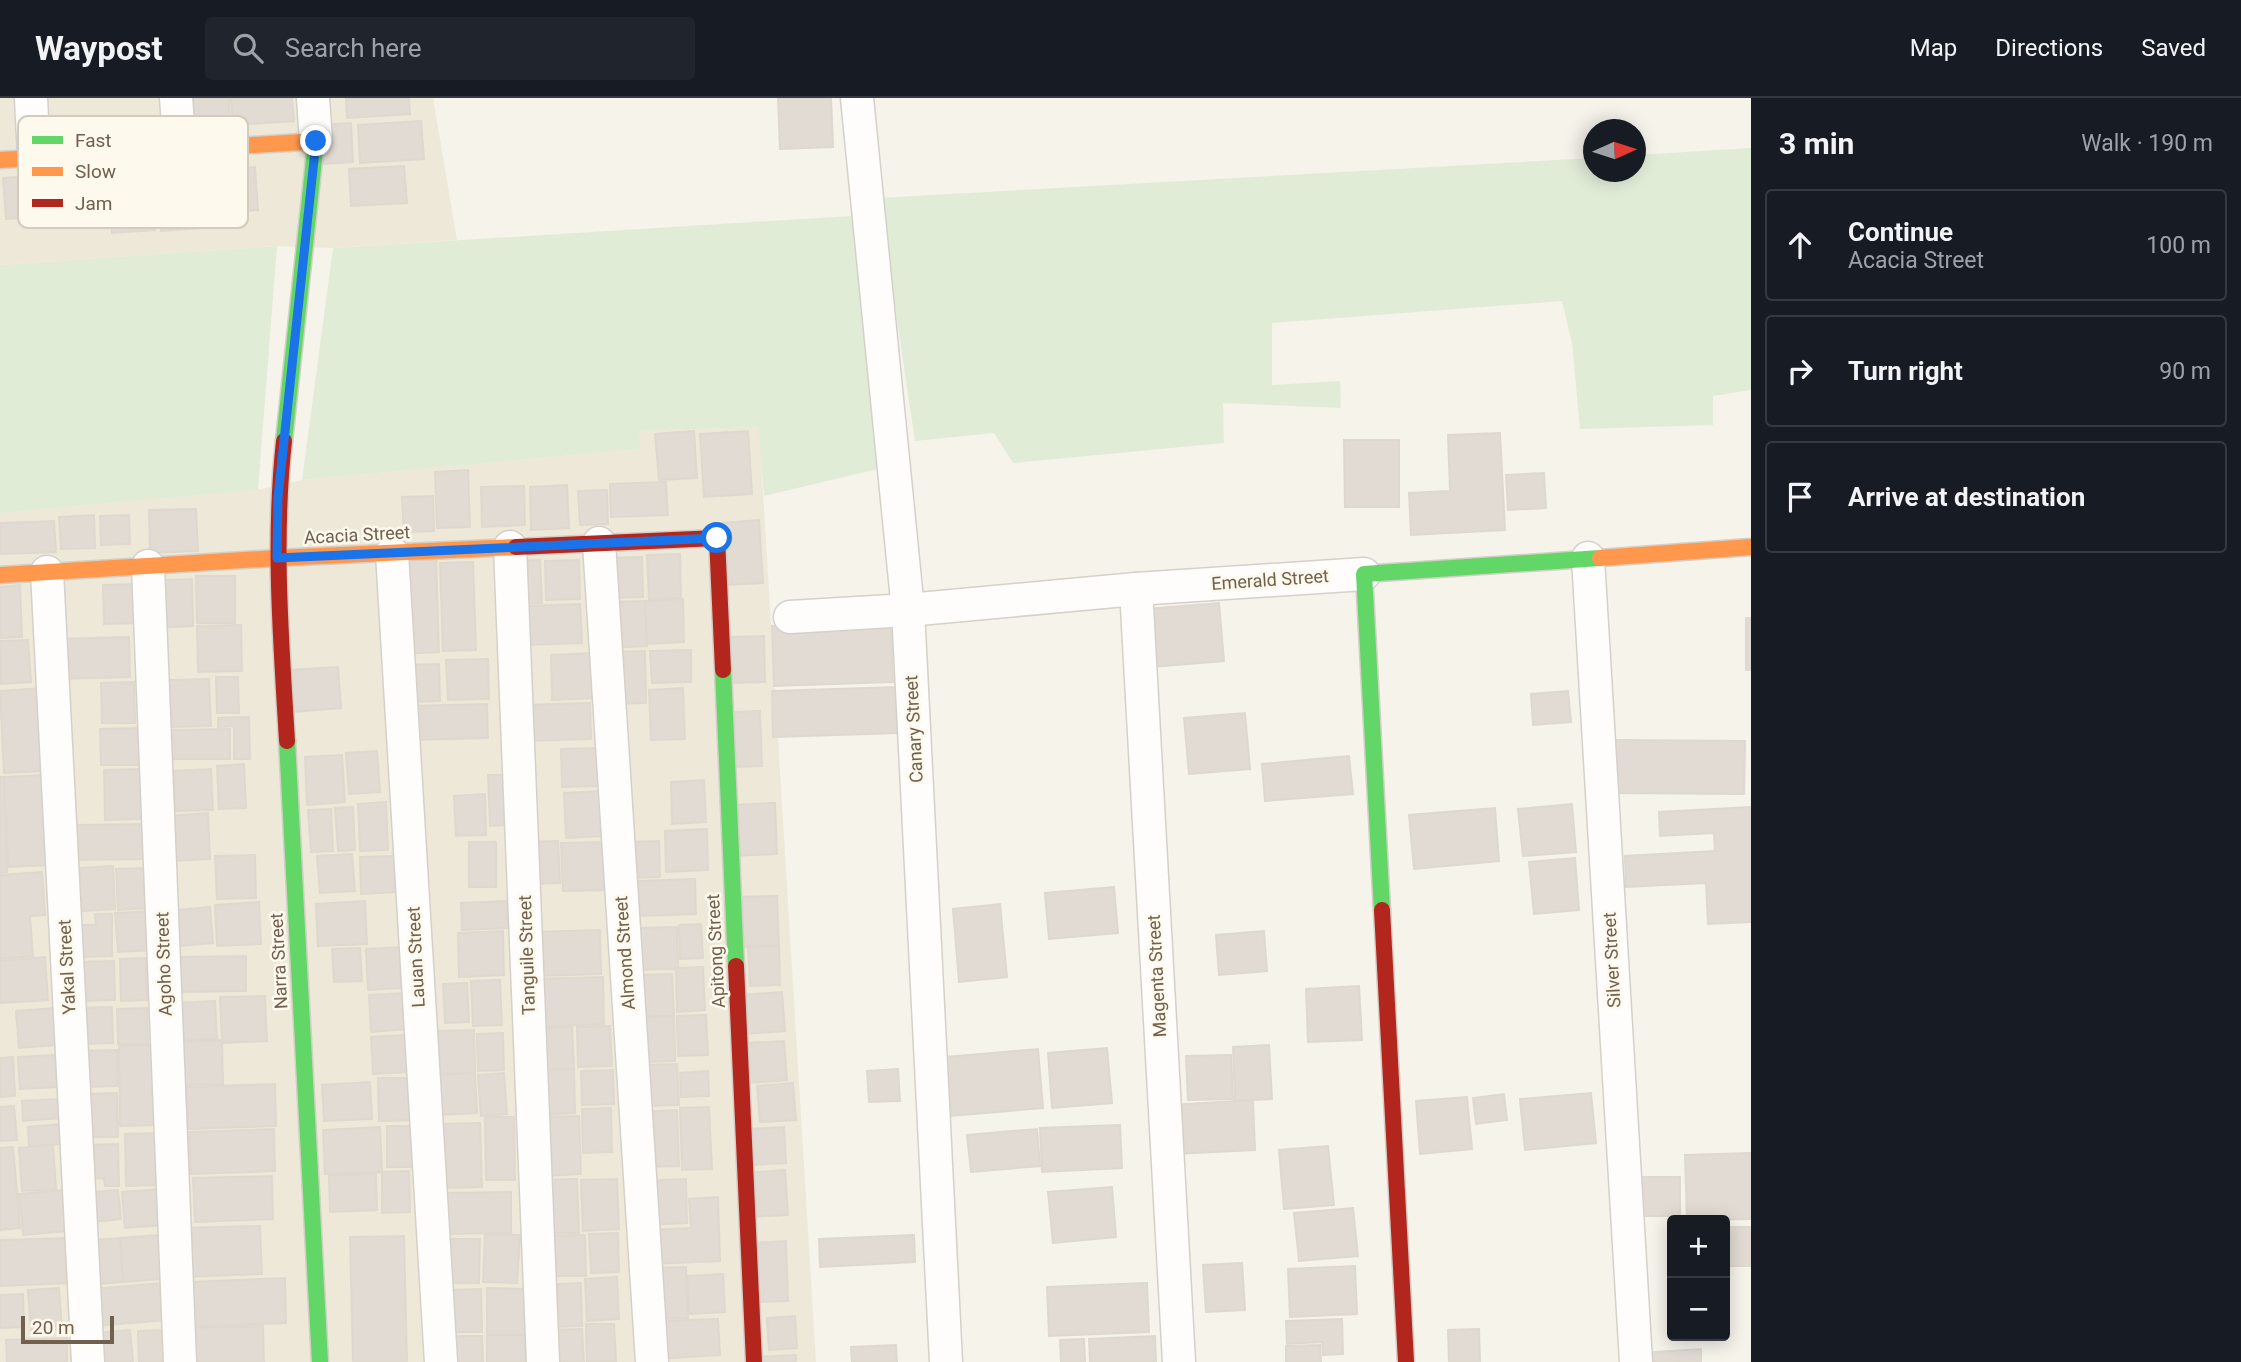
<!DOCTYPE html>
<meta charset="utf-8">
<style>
body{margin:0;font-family:Roboto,sans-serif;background:#20242c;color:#f1f3f6}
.controls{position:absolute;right:21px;bottom:21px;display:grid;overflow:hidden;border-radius:7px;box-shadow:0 4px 18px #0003}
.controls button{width:63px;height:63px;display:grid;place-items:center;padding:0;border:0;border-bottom:2px solid #363941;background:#171b24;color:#f1f3f6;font:35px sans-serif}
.compass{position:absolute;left:1583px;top:21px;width:63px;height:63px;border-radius:50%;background:#171b24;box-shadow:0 4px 18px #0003;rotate:87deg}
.scale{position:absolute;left:21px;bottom:18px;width:93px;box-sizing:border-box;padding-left:7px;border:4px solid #71604e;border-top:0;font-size:19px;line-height:24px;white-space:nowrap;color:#71604e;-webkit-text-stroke:5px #fdf9ed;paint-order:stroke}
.stop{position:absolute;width:21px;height:21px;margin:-16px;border:5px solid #1a73e8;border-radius:50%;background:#fff}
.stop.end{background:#1a73e8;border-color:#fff;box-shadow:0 2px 7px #0008}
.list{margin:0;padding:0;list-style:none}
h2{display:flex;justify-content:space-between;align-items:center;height:91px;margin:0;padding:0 28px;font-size:30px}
h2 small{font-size:23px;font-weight:400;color:#9ea1a6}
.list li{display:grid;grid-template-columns:46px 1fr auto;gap:21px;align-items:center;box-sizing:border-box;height:112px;margin:0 14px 14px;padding:0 14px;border:2px solid #363941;border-radius:7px}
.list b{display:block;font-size:26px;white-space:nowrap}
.list p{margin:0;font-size:23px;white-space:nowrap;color:#9ea1a6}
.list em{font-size:23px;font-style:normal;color:#9ea1a6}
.icon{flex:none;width:38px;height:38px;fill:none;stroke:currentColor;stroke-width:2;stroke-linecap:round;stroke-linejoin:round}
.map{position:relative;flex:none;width:1751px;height:1264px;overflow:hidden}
header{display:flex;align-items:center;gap:42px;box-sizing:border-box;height:98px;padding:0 35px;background:#171b24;border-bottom:2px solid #363941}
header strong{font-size:33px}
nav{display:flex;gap:38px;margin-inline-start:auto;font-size:24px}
.search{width:490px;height:63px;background:#20242c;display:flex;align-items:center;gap:18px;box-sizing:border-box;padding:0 24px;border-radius:7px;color:#9ea1a6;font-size:26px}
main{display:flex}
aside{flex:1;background:#171b24}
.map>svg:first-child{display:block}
</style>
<header>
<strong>Waypost</strong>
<div class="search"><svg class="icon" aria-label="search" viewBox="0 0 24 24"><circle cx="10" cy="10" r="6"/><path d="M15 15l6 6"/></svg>Search here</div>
<nav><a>Map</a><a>Directions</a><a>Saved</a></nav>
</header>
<main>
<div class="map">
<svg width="1751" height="1264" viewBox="0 0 1751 1264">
<rect width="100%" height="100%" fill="#f6f3eb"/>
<g fill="#eee8d9">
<path d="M0 0H433L457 142 333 150 277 148 0 167Z"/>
<path d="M759 329 816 1264H0V415L257 392 302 382 639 351 638 333Z"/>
</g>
<g fill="#e1ecd7">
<path d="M1751 50V292L1713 298V327L1580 331 1572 245 1562 203 1272 225V287L1340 283 1341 310 1223 305 1224 345 1013 365 994 335 915 343 879 100 1593 60 1594 74H1636V57Z"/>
<path d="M851 118 890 368 764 398 758 329 639 333 640 351 302 382 333 150Z"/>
<path d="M277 148 258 392 0 415V167Z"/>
</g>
<g fill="#e1dbd3" stroke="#ded8ce" stroke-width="2">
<path d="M179 0H229L230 20 181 23Z"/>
<path d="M231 0H292L294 23 233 27Z"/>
<path d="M346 0H409L410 16 347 20Z"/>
<path d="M778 0H831L833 49 780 51Z"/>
<path d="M421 23 424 61 360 65 358 27Z"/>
<path d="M351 25 353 64 324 66 322 27Z"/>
<path d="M404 68 407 105 351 108 349 71Z"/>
<path d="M255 69 258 112 205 116 202 73Z"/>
<path d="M197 73 201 130 161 133 158 76Z"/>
<path d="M48 77 51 118 6 121 3 80Z"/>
<path d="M151 77 155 132 112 135 109 80Z"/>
<path d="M694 333 697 380 659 382 655 336Z"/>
<path d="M748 333 752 396 704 399 700 336Z"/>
<path d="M1500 335 1505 432 1411 437 1409 395 1450 393 1448 337Z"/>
<path d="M1344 342H1399V409H1345Z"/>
<path d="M468 372 470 429 437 430 435 374Z"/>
<path d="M1544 375 1546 410 1508 412 1506 377Z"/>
<path d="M666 384 668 417 611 419 610 386Z"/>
<path d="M567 387 569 430 531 432 530 389Z"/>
<path d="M524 388 525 427 482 429 481 389Z"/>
<path d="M607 392 608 426 580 427 578 393Z"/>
<path d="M433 398 434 433 404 434 402 399Z"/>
<path d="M196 411 198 453 150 455 149 412Z"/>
<path d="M94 417 95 450 61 451 59 419Z"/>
<path d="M129 417 130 446 101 447 100 418Z"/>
<path d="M759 422 763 485 725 487 721 425Z"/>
<path d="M54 423 56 454 0 456V425Z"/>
<path d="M680 456 681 500 649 501 647 457Z"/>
<path d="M642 459 643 499 607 500 606 460Z"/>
<path d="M436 461 439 554 404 556 401 462Z"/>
<path d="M540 462 542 505 516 506 514 463Z"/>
<path d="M579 462 580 501 546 502 545 463Z"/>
<path d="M473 464 476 552 443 553 440 465Z"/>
<path d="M196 478H235V525H197Z"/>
<path d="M192 481 193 528 151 530 150 483Z"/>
<path d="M140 486 141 525 104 526 103 487Z"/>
<path d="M20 487 22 539 0 540V489Z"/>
<path d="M683 501 684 544 646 546 645 503Z"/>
<path d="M645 503 647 548 608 550 607 504Z"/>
<path d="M1219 505 1224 563 1152 569 1147 511Z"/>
<path d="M580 506 582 545 523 547 522 508Z"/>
<rect x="1746" y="520" width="5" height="52"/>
<path d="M891 524 893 584 774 588 772 528Z"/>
<path d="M241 527 242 573 198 574 197 528Z"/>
<path d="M764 538 765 584 729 585 728 539Z"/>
<path d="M129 539 130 579 58 581 57 541Z"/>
<path d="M28 542 31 584 1 586 0 543Z"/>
<path d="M691 552V584L652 585 650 553Z"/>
<path d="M645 553 646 605 611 606 610 554Z"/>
<path d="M593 555 595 600 552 602 551 557Z"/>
<path d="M488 561 489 601 448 602 446 562Z"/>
<path d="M439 566 440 603 409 604 407 567Z"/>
<path d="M338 569 341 610 293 614 290 572Z"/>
<path d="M216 579H238L239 615H217Z"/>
<path d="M209 581 211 628 171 629 169 582Z"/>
<path d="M134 584 135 625H102L101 585Z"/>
<path d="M897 589 899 635 773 639 772 593Z"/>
<path d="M42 590 46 673 4 675 0 593Z"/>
<path d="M683 590 685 641 651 642 649 592Z"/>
<path d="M1568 593 1571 624 1533 627 1531 596Z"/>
<path d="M590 605 591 641 523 643 521 607Z"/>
<path d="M487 606 488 640 409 642 408 608Z"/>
<path d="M760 613 762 668 733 669 731 614Z"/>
<path d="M1245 615 1250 671 1189 676 1184 620Z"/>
<path d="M249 619 250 661H234V628L218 629V620Z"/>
<path d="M139 630 140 667H101L100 631Z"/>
<path d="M230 631V661H172V632Z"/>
<path d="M1613 642 1745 643 1744 696 1613 695Z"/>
<path d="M599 650 600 688 562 689 561 651Z"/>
<path d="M377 653 380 694 349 696 346 655Z"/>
<path d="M342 657 345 704 307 707 305 659Z"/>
<path d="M1349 658 1353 696 1265 703 1262 666Z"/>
<path d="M244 666 246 710 219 711 217 668Z"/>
<path d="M140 671 141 721 105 722 104 672Z"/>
<path d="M211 671 213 712 175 713 173 673Z"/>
<path d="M46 677 50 767 8 769 4 679Z"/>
<path d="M488 677H505L507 727 490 728Z"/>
<path d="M0 679H4L7 774 0 775Z"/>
<path d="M704 682 706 724 672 726 671 684Z"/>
<path d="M602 693 604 738 566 740 564 695Z"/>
<path d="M485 696 486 737 456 738 454 698Z"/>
<path d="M386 704 388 752 360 753 358 706Z"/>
<path d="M775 705 777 756 733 758 732 707Z"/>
<path d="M1572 706 1576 754 1523 758 1518 711Z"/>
<path d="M353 709 355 752 338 753 335 710Z"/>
<path d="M1751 709V824L1708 826 1706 785 1626 789 1625 758 1715 753 1714 735 1660 738 1659 714Z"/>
<path d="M1495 710 1499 763 1414 771 1409 717Z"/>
<path d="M331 711 333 753 311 754 308 712Z"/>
<path d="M208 715 210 761 170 763 168 718Z"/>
<path d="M142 726 143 761 78 762 77 727Z"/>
<path d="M707 731 708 772 666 774 665 733Z"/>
<path d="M558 743 560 785 527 786 525 744Z"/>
<path d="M659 743 660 779 628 780 627 744Z"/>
<rect x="469" y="744" width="27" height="45"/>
<path d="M610 744 611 792 563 793 561 745Z"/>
<path d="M352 756 355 793 320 795 317 758Z"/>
<path d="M255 757 256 800 217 801 215 758Z"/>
<path d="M394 758 396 794 361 796 360 759Z"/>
<path d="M1575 760 1579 812 1534 816 1529 764Z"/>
<path d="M113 768 115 811 66 814 64 771Z"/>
<path d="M148 770 150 810 118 812 116 771Z"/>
<path d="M42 774 45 817 30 818 33 858 0 861V777Z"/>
<path d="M695 781 696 816 639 818 637 783Z"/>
<path d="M1114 789 1118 835 1049 841 1045 795Z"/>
<path d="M777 798 779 848 738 849 736 799Z"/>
<path d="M365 803 367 846 318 848 316 806Z"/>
<path d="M507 803 508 830 462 832 461 805Z"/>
<path d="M259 804 261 846 217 848 215 807Z"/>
<path d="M1000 806 1007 879 959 884 953 811Z"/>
<path d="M210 809 213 845 179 848 177 812Z"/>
<path d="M153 813 155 852 118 854 115 815Z"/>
<path d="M95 816H112V858L78 859 77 827H96Z"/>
<path d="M701 826 703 860 680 861 679 827Z"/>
<path d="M677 829 678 871 632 872 631 830Z"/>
<path d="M600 832 601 876 535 878 534 834Z"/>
<path d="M503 833 504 877 459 879 458 835Z"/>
<path d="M1264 833 1267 873 1219 877 1216 837Z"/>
<path d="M779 848 780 887 750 888 748 849Z"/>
<path d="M400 849 402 890 368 892 366 851Z"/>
<path d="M360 850 362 883 334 884 332 851Z"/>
<path d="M246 858V893L179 894 178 859Z"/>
<path d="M45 859 48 902 0 905V863Z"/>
<path d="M146 860 147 902 121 903 120 861Z"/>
<path d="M114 863 115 902 75 903 74 864Z"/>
<path d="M703 869 705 912 677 914 676 870Z"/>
<path d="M672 876 674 918 633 919 632 877Z"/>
<path d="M603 879 604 926 535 929 534 881Z"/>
<path d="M500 882 502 927 473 928 471 883Z"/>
<path d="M467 885 469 924 445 925 443 886Z"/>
<path d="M1359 888 1362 942 1308 944 1306 891Z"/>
<path d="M782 894 785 933 743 936 740 897Z"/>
<path d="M406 895 408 931 371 934 369 897Z"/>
<path d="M265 898 267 943 222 945 220 899Z"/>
<path d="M215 903 217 941 179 943 177 905Z"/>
<path d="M112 909 113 945 78 946 77 910Z"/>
<path d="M54 910 56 947 19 950 16 913Z"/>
<path d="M147 910 148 946H118L117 911Z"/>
<path d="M706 917 708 957 678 958 677 918Z"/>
<path d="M674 918 675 963 638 964 636 919Z"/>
<path d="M610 928 612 968 578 969 577 929Z"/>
<path d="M572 929 574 971 533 972 532 930Z"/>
<path d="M474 932 475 975 437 976 436 933Z"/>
<path d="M503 935 504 972 478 973 477 936Z"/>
<path d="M407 937 409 974 373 976 371 939Z"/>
<path d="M222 942 223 986 184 987 183 944Z"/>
<path d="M784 943 787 982 749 985 746 945Z"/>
<path d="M155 947 156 1027 120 1028 119 948Z"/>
<path d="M1269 947 1272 1001 1235 1003 1233 949Z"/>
<path d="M1107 950 1112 1005 1052 1010 1048 955Z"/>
<path d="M1038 951 1043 1010 951 1018 946 959Z"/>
<path d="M117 952 118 988 84 989 83 953Z"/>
<path d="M55 957 57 989 20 991 18 959Z"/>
<path d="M1231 957 1233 1001 1188 1002 1186 958Z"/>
<path d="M13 959 15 998 0 999V960Z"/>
<path d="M677 966 679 1007 643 1008 641 967Z"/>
<path d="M574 971 575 1015 540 1017 538 972Z"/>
<path d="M898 971 900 1003 869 1004 867 973Z"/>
<path d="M613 972 614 1006 582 1007 581 973Z"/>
<path d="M708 973 709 998 681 999 680 975Z"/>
<path d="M475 975 477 1015 438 1017 436 977Z"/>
<path d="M504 975 507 1016 481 1018 478 977Z"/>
<path d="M378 980H413L414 1022 379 1023Z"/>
<path d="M370 984 372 1021 324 1023 322 987Z"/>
<path d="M793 985 796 1022 760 1024 757 988Z"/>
<path d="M275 986 276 1028 188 1031 186 989Z"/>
<path d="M117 995 118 1039H84L83 996Z"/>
<path d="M1591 995 1596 1045 1525 1052 1520 1001Z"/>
<path d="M1504 996 1507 1022 1476 1026 1473 1000Z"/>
<path d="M1467 999 1472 1051 1420 1056 1416 1003Z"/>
<path d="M60 1001 62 1020 23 1023 22 1003Z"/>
<path d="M1253 1002 1255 1052 1173 1056 1171 1007Z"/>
<path d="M14 1008 17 1042 0 1043V1009Z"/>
<path d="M709 1009 712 1071 682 1072 680 1010Z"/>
<path d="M611 1010 612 1054 583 1055 582 1011Z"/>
<path d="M677 1012 679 1068 644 1069 642 1014Z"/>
<path d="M579 1018 581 1076 544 1078 542 1019Z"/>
<path d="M485 1019H514L515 1082H486Z"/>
<path d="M480 1025 482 1089 442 1090 440 1026Z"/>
<path d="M61 1026 62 1046 29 1048 28 1029Z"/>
<path d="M1120 1027 1122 1070 1042 1074 1040 1030Z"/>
<rect x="387" y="1028" width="25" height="41"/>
<path d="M380 1029 382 1074 325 1076 323 1032Z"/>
<path d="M784 1029 786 1065 751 1067 749 1031Z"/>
<path d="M274 1031 275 1073 191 1076 189 1034Z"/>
<path d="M1037 1031 1040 1068 971 1074 967 1037Z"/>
<path d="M165 1035 167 1087 126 1088 125 1036Z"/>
<path d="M118 1046 119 1088H105L104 1080 88 1081 87 1047Z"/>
<path d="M53 1047 56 1091 22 1093 19 1050Z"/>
<path d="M1328 1048 1334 1107 1284 1111 1279 1052Z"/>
<path d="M13 1049 20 1130 0 1132V1050Z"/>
<path d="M1751 1055V1121L1687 1122 1685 1057Z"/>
<path d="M785 1072 788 1117 749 1119 746 1075Z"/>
<path d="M409 1073 410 1114 382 1115V1074Z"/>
<path d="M376 1076 377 1112 330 1114 329 1077Z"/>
<path d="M272 1078 273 1121 195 1124 193 1080Z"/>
<rect x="1641" y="1079" width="39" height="39"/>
<path d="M577 1081 579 1135 540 1136 538 1082Z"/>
<path d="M617 1081 619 1131 583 1133 581 1082Z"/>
<path d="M686 1081 687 1125 643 1127 641 1083Z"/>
<path d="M1112 1089 1116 1139 1053 1145 1048 1094Z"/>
<path d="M161 1091 164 1127 125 1130 122 1094Z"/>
<path d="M64 1092 67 1133 23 1137 19 1096Z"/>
<path d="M118 1092 121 1121 93 1124 91 1094Z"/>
<path d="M511 1094V1135L441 1136 440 1095Z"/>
<path d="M718 1099 720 1163 650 1166 649 1132 691 1130 689 1101Z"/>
<path d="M1353 1110 1358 1158 1299 1163 1294 1115Z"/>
<path d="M260 1128 262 1176 183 1179 181 1130Z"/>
<rect x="1725" y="1129" width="26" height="39"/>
<path d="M618 1135 619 1174 591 1175 589 1136Z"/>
<path d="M485 1136 520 1137 517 1185 483 1184Z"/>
<path d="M158 1137 161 1181 123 1184 120 1140Z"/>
<path d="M585 1137 586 1178H550L549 1138Z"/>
<path d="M914 1137 915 1164 820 1169 819 1141Z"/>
<path d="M404 1138 407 1264H353L350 1139Z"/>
<path d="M69 1140 70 1185 0 1188V1142Z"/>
<path d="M120 1140 123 1184 86 1187 83 1143Z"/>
<path d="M441 1141H480L479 1185H441Z"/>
<path d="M786 1143 788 1203 755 1204 753 1145Z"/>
<path d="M1242 1165 1245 1212 1206 1214 1203 1167Z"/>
<path d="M1355 1168 1357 1216 1290 1219 1288 1171Z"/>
<path d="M686 1169 688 1220 650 1221 648 1170Z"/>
<path d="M723 1176 725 1214 689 1216 687 1178Z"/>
<path d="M617 1179 619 1221 587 1223 585 1181Z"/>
<path d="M285 1180 286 1225 190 1229 189 1184Z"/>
<path d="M163 1185 166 1222 96 1228 93 1191Z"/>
<path d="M581 1185 582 1228 543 1229 542 1187Z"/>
<path d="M1147 1185 1149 1234 1049 1238 1047 1189Z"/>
<path d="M59 1190 62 1231 31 1233 28 1192Z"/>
<path d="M487 1190 525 1191V1237H487Z"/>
<path d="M481 1191 482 1234H447L446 1192Z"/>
<path d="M23 1196 24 1229 0 1230V1197Z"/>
<path d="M795 1218 797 1250 769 1252 767 1220Z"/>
<path d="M718 1221 720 1257 657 1261 655 1223Z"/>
<path d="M1342 1221 1343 1256 1323 1257 1322 1244 1287 1246 1286 1223Z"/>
<path d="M586 1226H614L616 1263 587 1264Z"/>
<path d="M263 1228 264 1264H188L187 1230Z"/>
<path d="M582 1231 584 1264H548L546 1232Z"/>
<path d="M1479 1231 1480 1264H1449L1448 1232Z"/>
<path d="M130 1232 133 1264H96L94 1235Z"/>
<path d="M168 1232 169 1264H139L138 1233Z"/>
<rect x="487" y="1237" width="38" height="27"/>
<path d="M449 1238H482L483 1264H450Z"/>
<path d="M1155 1238 1156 1264H1090L1089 1241Z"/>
<path d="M67 1240V1264H7L6 1242Z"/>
<path d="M1084 1241 1085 1264H1061L1060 1242Z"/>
<path d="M896 1247 897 1264H852L851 1249Z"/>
<path d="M1320 1247 1321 1264H1286V1248Z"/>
<path d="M1701 1251V1264H1641L1640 1255Z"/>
<path d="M796 1257V1264H757V1259Z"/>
</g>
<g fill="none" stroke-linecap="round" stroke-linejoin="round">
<g stroke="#d5d0c9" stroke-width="35">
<g id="street">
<path d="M31 0 34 60"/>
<path d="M176 0 180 51"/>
<path d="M313 0 316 43"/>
<path d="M857 0 908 512 946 1264"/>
<path d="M599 445 652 1264"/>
<path d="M510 449 543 1264"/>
<path d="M392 455 441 1264"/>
<path d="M1588 460 1636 1264"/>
<path d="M148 468 180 1264"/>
<path d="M47 474 88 1264"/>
<path d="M1136 491 1179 1264"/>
<path d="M790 519 908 512 1136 491 1364 476"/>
</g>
</g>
<g stroke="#d3cfc6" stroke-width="19">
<g id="fast">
<path d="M284 343 316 43 303 44"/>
<path d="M723 572 736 868"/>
<path d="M287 643 320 1264"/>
<path d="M1382 812 1364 476 1600 460"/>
</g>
</g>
<g stroke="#d3cfc6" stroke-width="19">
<g id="slow">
<path d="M0 62 303 44"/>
<path d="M1600 460 1751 449"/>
<path d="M0 477 277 460 516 449"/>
</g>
</g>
<g stroke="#d3cfc6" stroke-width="19">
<g id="jam">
<path d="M284 343C273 444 281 541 287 643"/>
<path d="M516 449 717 440 723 572"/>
<path d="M1382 812 1406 1264"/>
<path d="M736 868 754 1264"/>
</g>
</g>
<use href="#street" stroke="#fefdfc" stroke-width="32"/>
<use href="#fast" stroke="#63d668" stroke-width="16"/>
<use href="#slow" stroke="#ff974d" stroke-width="16"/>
<use href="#jam" stroke="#b3261e" stroke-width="16"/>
</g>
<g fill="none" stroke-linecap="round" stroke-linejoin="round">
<path stroke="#1a73e8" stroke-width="9" d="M316 43 278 399 277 460 717 440"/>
</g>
<g text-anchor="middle" stroke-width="5" stroke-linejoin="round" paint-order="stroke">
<g font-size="18" fill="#71604e" stroke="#fdf9ed">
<text transform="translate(357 437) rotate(-3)" y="6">Acacia Street</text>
<text transform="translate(1270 482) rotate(-4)" y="6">Emerald Street</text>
<text transform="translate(914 631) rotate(-93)" y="6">Canary Street</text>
<text transform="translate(716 853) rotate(-93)" y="6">Apitong Street</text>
<text transform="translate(625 855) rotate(-94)" y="6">Almond Street</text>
<text transform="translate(527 857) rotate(-92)" y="6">Tanguile Street</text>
<text transform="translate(416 859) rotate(-93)" y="6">Lauan Street</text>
<text transform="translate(1612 862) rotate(-93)" y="6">Silver Street</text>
<text transform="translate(279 863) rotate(-93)" y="6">Narra Street</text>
<text transform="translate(164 866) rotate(-92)" y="6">Agoho Street</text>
<text transform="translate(67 869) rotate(-93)" y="6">Yakal Street</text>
<text transform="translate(1157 878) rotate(-93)" y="6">Magenta Street</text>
</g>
</g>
<rect x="18" y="18" width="230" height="112" rx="10" fill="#fdf9ed" stroke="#d3cbbd" stroke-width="2"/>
<rect x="32" y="38" width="31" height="8" fill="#63d668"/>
<rect x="32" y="69" width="31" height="9" fill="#ff974d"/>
<rect x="32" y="101" width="31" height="8" fill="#b3261e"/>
<g font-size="19" fill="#71604e">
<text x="75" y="49">Fast</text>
<text x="75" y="80">Slow</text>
<text x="75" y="112">Jam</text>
</g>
</svg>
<div class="controls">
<button>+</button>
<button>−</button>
</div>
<svg class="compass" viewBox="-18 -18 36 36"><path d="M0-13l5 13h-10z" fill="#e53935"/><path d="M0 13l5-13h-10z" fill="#9ea1a6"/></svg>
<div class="scale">20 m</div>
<div class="stop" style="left:717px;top:440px"></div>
<div class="stop end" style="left:316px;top:43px"></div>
</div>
<aside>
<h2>3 min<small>Walk · 190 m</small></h2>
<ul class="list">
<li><svg class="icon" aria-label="ahead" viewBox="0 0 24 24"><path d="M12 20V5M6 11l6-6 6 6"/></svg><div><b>Continue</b><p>Acacia Street</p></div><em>100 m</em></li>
<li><svg class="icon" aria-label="right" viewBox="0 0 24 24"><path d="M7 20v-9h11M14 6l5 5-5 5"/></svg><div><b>Turn right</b></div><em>90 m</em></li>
<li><svg class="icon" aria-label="arrive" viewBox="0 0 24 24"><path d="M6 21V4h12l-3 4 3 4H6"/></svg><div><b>Arrive at destination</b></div></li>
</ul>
</aside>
</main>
